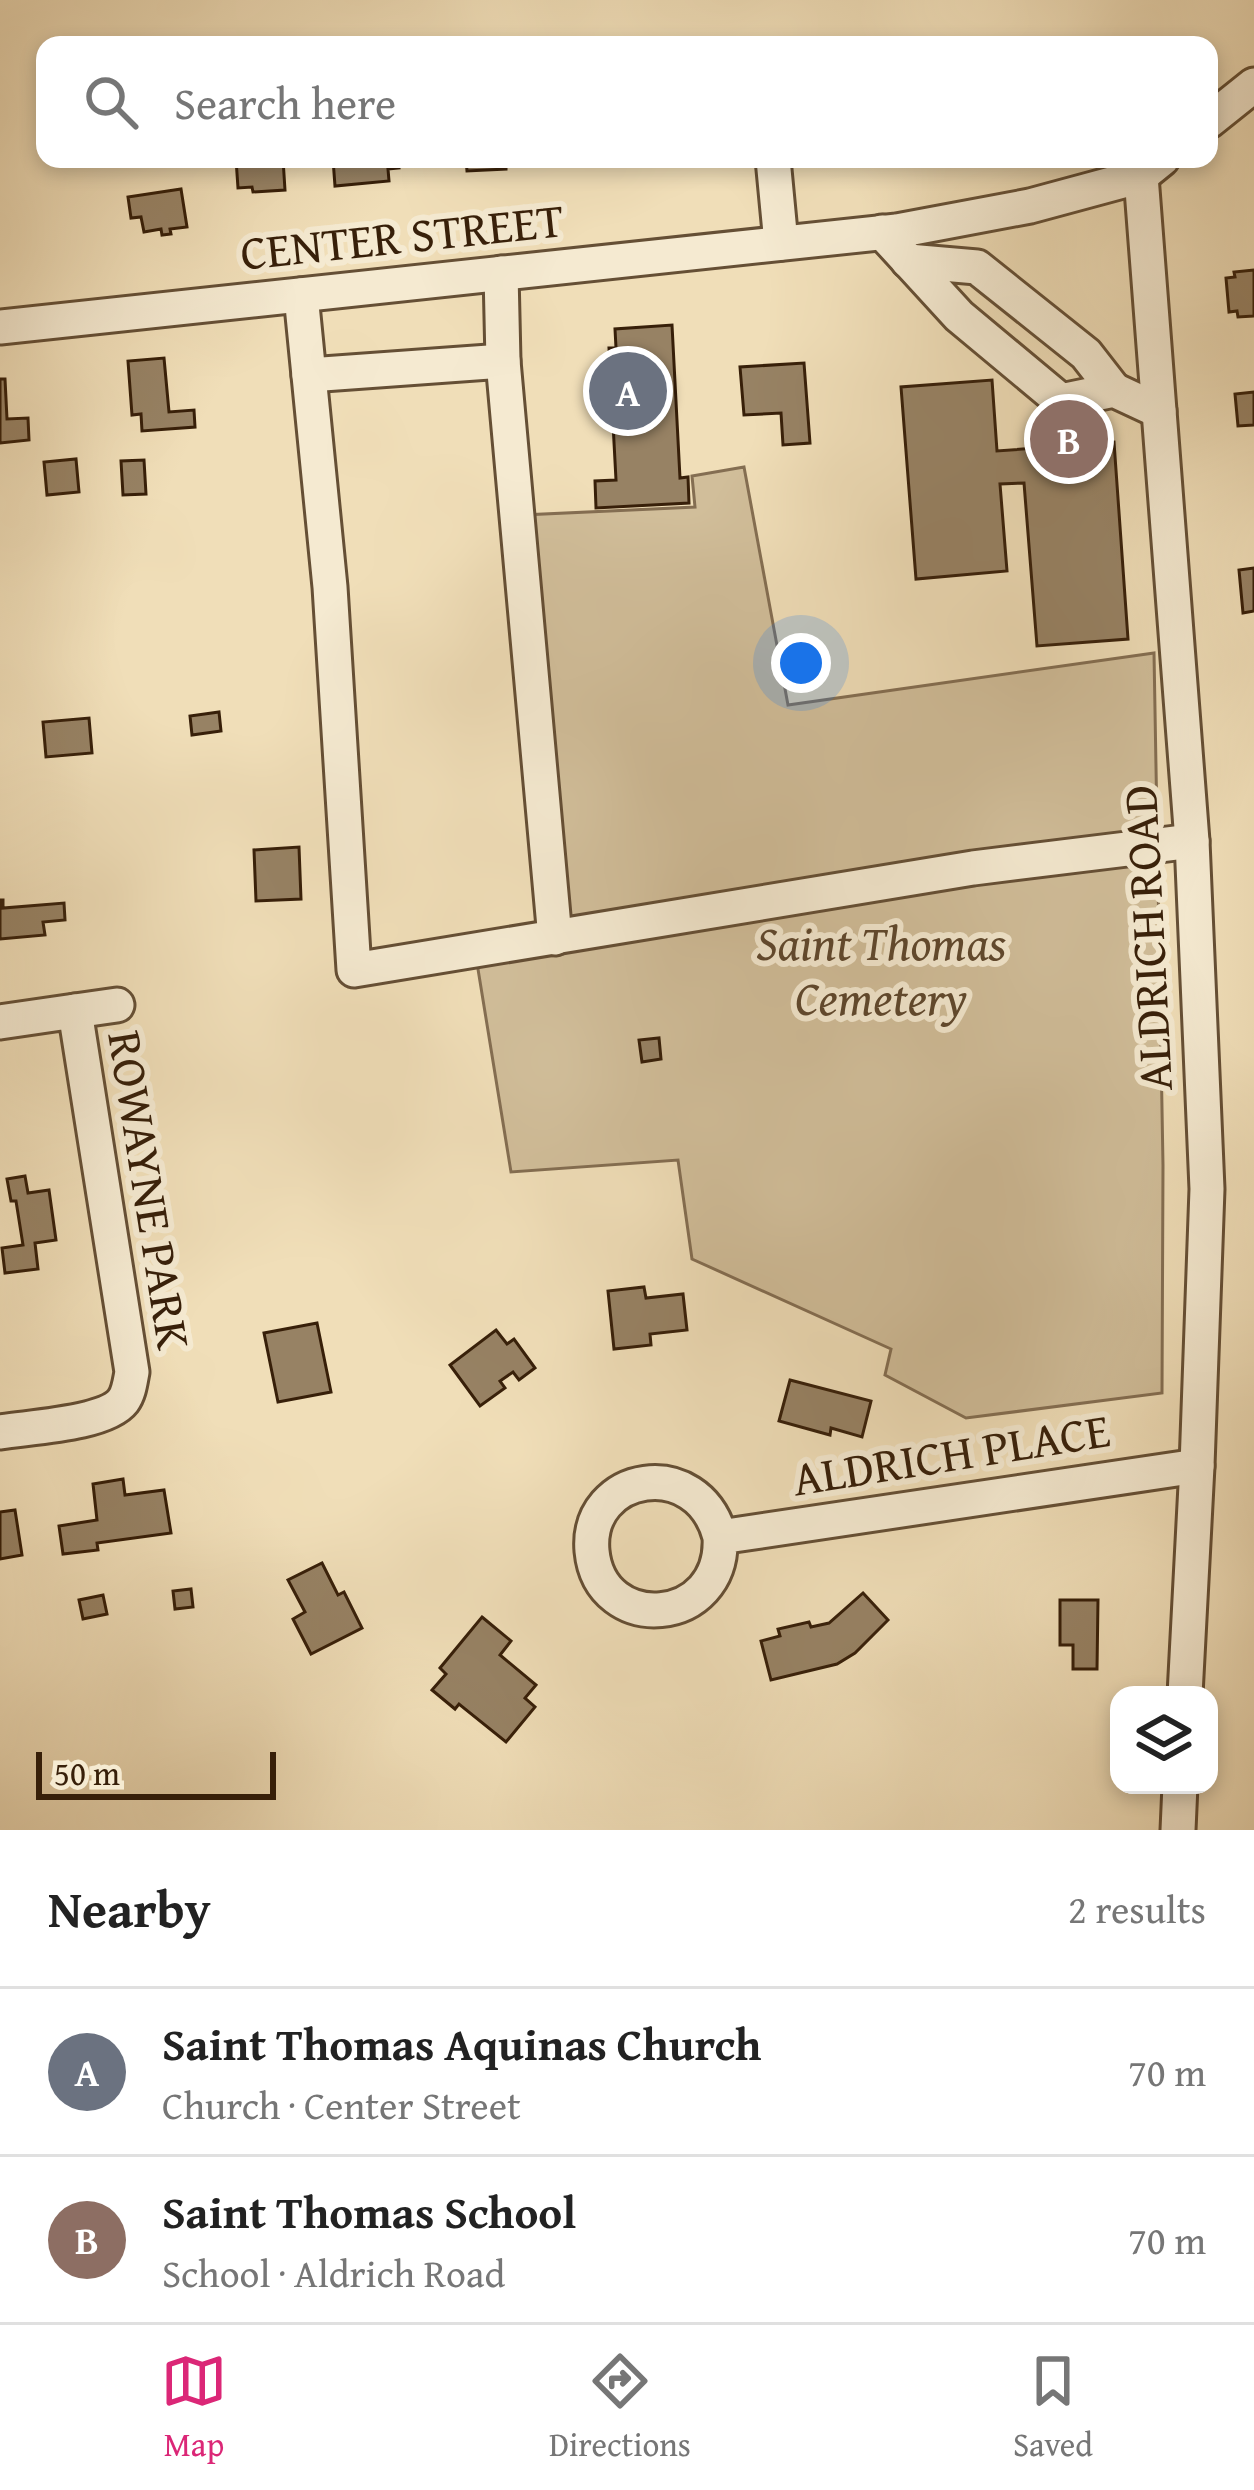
<!DOCTYPE html>
<meta charset="utf-8">
<style>
body{margin:0;font-family:"Gentium Book Plus",serif;background:#f2f2f2;color:#222}
.controls{position:absolute;right:36px;bottom:36px;display:grid;overflow:hidden;border-radius:24px;box-shadow:0 6px 18px #0003}
.controls button{width:108px;height:108px;display:grid;place-items:center;padding:0;border:0;border-bottom:3px solid #e0e0e0;background:#fff;color:#222;font:60px sans-serif}
.scale{position:absolute;left:36px;bottom:30px;width:240px;box-sizing:border-box;padding-left:12px;border:6px solid #371f09;border-top:0;font-size:33px;line-height:42px;white-space:nowrap;color:#371f09;-webkit-text-stroke:9px #f5ead1;paint-order:stroke}
.you{position:absolute;left:801px;top:663px;width:42px;height:42px;margin:-30px;border:9px solid #fff;border-radius:50%;background:#1a73e8;box-shadow:0 0 0 18px #1a73e833}
.badge{display:grid;place-items:center;width:78px;height:78px;border-radius:50%;background:#db2777;color:#fff;font-size:39px;font-weight:700}
.pin{position:absolute;translate:-50% -50%;border:6px solid #fff;box-shadow:0 3px 12px #0006}
.list{margin:0;padding:0;list-style:none}
h2{display:flex;justify-content:space-between;align-items:center;height:156px;margin:0;padding:0 48px;font-size:51px}
h2 small{font-size:39px;font-weight:400;color:#767676}
.list li{display:grid;grid-template-columns:78px 1fr auto;gap:36px;align-items:center;box-sizing:border-box;height:168px;padding:0 48px;border-top:3px solid #e0e0e0}
.list b{display:block;font-size:45px;white-space:nowrap}
.list p{margin:0;font-size:39px;white-space:nowrap;color:#767676}
.list em{font-size:39px;font-style:normal;color:#767676}
.icon{flex:none;width:66px;height:66px;fill:none;stroke:currentColor;stroke-width:2;stroke-linecap:round;stroke-linejoin:round}
.map{position:relative;flex:none;width:1254px;height:1830px;overflow:hidden}
.search{position:absolute;background:#fff;box-shadow:0 6px 18px #0003;left:36px;right:36px;top:36px;height:132px;display:flex;align-items:center;gap:30px;box-sizing:border-box;padding:0 42px;border-radius:24px;color:#767676;font-size:45px}
.sheet{height:492px;background:#fff}
nav{display:flex;justify-content:space-around;align-items:center;box-sizing:border-box;height:168px;border-top:3px solid #e0e0e0;background:#fff;font-size:33px;color:#767676}
nav a{display:grid;justify-items:center;gap:6px}
nav .on{color:#db2777}
.map>svg:first-child{display:block}
</style>
<div class="map">
<svg width="1254" height="1830" viewBox="0 0 1254 1830">
<rect width="100%" height="100%" fill="#f0deb8"/>
<filter id="stains"><feTurbulence type="fractalNoise" baseFrequency=".00167" numOctaves="4"/><feColorMatrix values="0 0 0 0 .2 0 0 0 0 .09 0 0 0 0 .02 0 0 0 .5 -.17"/></filter>
<radialGradient id="worn" r=".72"><stop offset=".6" stop-color="#630" stop-opacity="0"/><stop offset="1" stop-color="#630" stop-opacity=".3"/></radialGradient>
<path fill="#d1be9a" stroke="#846e52" stroke-width="3" d="M744 467 788 705 1154 653 1163 1165 1162 1393 966 1418 885 1375 891 1349 692 1259 678 1160 511 1172 477 963 570 945 523 515 695 507 692 476Z"/>
<g fill="#978264" stroke="#371f09" stroke-width="3">
<path d="M236 159H283L285 190 253 192 252 187 238 188Z"/>
<path d="M333 159H398L399 168 388 169 389 181 335 186Z"/>
<path d="M466 159H506V169L467 171Z"/>
<path d="M181 189 187 227 170 229 171 234 162 235 161 229 144 232 141 217 131 218 128 197Z"/>
<path d="M1254 270V316L1238 317 1237 311 1229 312 1226 278 1235 277 1234 272Z"/>
<path d="M672 325 680 478 688 477 689 503 596 508 595 481 616 480 609 348H616L615 329Z"/>
<path d="M164 358 169 412 194 410 195 427 142 431 141 414 132 415 128 361Z"/>
<path d="M804 363 810 443 783 445 781 413 744 415 740 367Z"/>
<path d="M0 379H5L7 419 28 418 29 440 0 443Z"/>
<path d="M992 380 997 451 1114 442 1128 639 1037 646 1024 483 1000 484 1007 571 916 579 901 387Z"/>
<path d="M1254 392V425L1238 426 1235 394Z"/>
<path d="M76 459 79 492 47 495 44 462Z"/>
<path d="M144 460 146 494 123 495 121 461Z"/>
<path d="M1254 568V611L1243 613 1239 570Z"/>
<path d="M219 712 221 731 192 735 190 716Z"/>
<path d="M89 718 92 753 46 757 43 722Z"/>
<path d="M299 847 301 899 256 901 254 850Z"/>
<path d="M0 900H3V908L64 903 65 920 43 922 45 935 0 939Z"/>
<path d="M659 1038 661 1059 642 1062 639 1040Z"/>
<path d="M25 1176 28 1193 49 1190 56 1240 35 1243 38 1269 5 1273 2 1248 23 1245 16 1201H11L7 1179Z"/>
<path d="M644 1287 646 1298 683 1294 687 1330 650 1334 651 1345 614 1349 608 1291Z"/>
<path d="M317 1323 331 1392 278 1402 264 1333Z"/>
<path d="M496 1330 507 1344 514 1339 535 1368 519 1380 513 1372 500 1381 505 1388 480 1406 450 1365Z"/>
<path d="M790 1380 871 1401 862 1437 831 1428 830 1435 779 1421Z"/>
<path d="M123 1479 125 1495 164 1490 171 1533 97 1543 98 1550 63 1554 59 1526 97 1520 93 1484Z"/>
<path d="M15 1510 22 1555 0 1559V1512Z"/>
<path d="M322 1563 338 1595 344 1592 362 1628 311 1654 293 1619 305 1612 288 1580Z"/>
<path d="M191 1589 193 1607 175 1609 173 1591Z"/>
<path d="M863 1593 888 1620 855 1653 837 1664 771 1680 761 1641 780 1636 778 1629 809 1622 811 1627 829 1623Z"/>
<path d="M103 1595 107 1614 83 1619 79 1600Z"/>
<path d="M1060 1600H1098L1097 1669H1073V1645H1060Z"/>
<path d="M482 1617 511 1641 500 1655 536 1685 525 1698 535 1707 506 1742 459 1704 455 1709 432 1690 446 1674 440 1668Z"/>
</g>
<g fill="none" stroke-linecap="round" stroke-linejoin="round">
<g stroke="#654f35" stroke-width="39">
<g id="minor">
<path d="M1209 121 1254 85"/>
<path d="M773 159 781 243"/>
<path d="M1141 176 1192 841 1207 1189 1197 1466 1185 1695"/>
<path d="M882 232 959 316 1061 401 1114 390 1159 411"/>
<path d="M908 261 977 267 1086 354 1114 390"/>
<path d="M501 273 503 361 555 938"/>
<path d="M301 295 330 587 354 970 973 868 1192 841"/>
<path d="M0 327 897 231 1030 206 1141 176 1162 159"/>
<path d="M309 375 503 361"/>
<path d="M75 1011 117 1005"/>
<path d="M0 1022 75 1011 132 1372C130 1382 129 1393 123 1401 105 1424 29 1427 0 1432"/>
<path d="M720 1537C698 1453 585 1473 592 1551 600 1636 725 1627 720 1537L1197 1466"/>
<path d="M1178 1830 1180 1785"/>
</g>
</g>
<use href="#minor" stroke="#f5ead1" stroke-width="33"/>
</g>
<g text-anchor="middle" stroke-width="12" stroke-linejoin="round" paint-order="stroke">
<g font-size="48" fill="#371f09" stroke="#f5ead1">
<text transform="translate(402 236) rotate(-6)" y="17">CENTER STREET</text>
<text transform="translate(1147 938) rotate(-93)" y="17">ALDRICH ROAD</text>
<text transform="translate(150 1190) rotate(81)" y="17">ROWAYNE PARK</text>
<text transform="translate(951 1454) rotate(-9)" y="17">ALDRICH PLACE</text>
</g>
<g font-size="48" font-style="italic" fill="#5e472d" stroke="#f5ead1">
<text x="881" y="960">Saint Thomas<tspan x="881" dy="55">Cemetery</tspan></text>
</g>
</g>
<rect width="100%" height="100%" filter="url(#stains)"/>
<rect width="100%" height="100%" fill="url(#worn)"/>
</svg>
<div class="controls">
<button><svg class="icon" aria-label="layers" viewBox="0 0 24 24"><path d="M12 4l9 5-9 5-9-5zM3 14l9 5 9-5"/></svg></button>
</div>
<div class="scale">50 m</div>
<div class="you"></div>
<div class="pin badge" style="left:628px;top:391px;background:#6b7280">A</div>
<div class="pin badge" style="left:1069px;top:439px;background:#8d6e63">B</div>
<div class="search"><svg class="icon" aria-label="search" viewBox="0 0 24 24"><circle cx="10" cy="10" r="6"/><path d="M15 15l6 6"/></svg>Search here</div>
</div>
<section class="sheet">
<h2>Nearby<small>2 results</small></h2>
<ul class="list">
<li><span class="badge" style="background:#6b7280">A</span><div><b>Saint Thomas Aquinas Church</b><p>Church · Center Street</p></div><em>70 m</em></li>
<li><span class="badge" style="background:#8d6e63">B</span><div><b>Saint Thomas School</b><p>School · Aldrich Road</p></div><em>70 m</em></li>
</ul>
</section>
<nav>
<a class="on"><svg class="icon" aria-label="map" viewBox="0 0 24 24"><path d="M3 6l6-2 6 2 6-2v14l-6 2-6-2-6 2zM9 4v14M15 6v14"/></svg>Map</a>
<a><svg class="icon" aria-label="directions" viewBox="0 0 24 24"><path d="M12 3l9 9-9 9-9-9zM9 14v-3h6M13 9l2 2-2 2"/></svg>Directions</a>
<a><svg class="icon" aria-label="saved" viewBox="0 0 24 24"><path d="M7 4h10v16l-5-4-5 4z"/></svg>Saved</a>
</nav>
